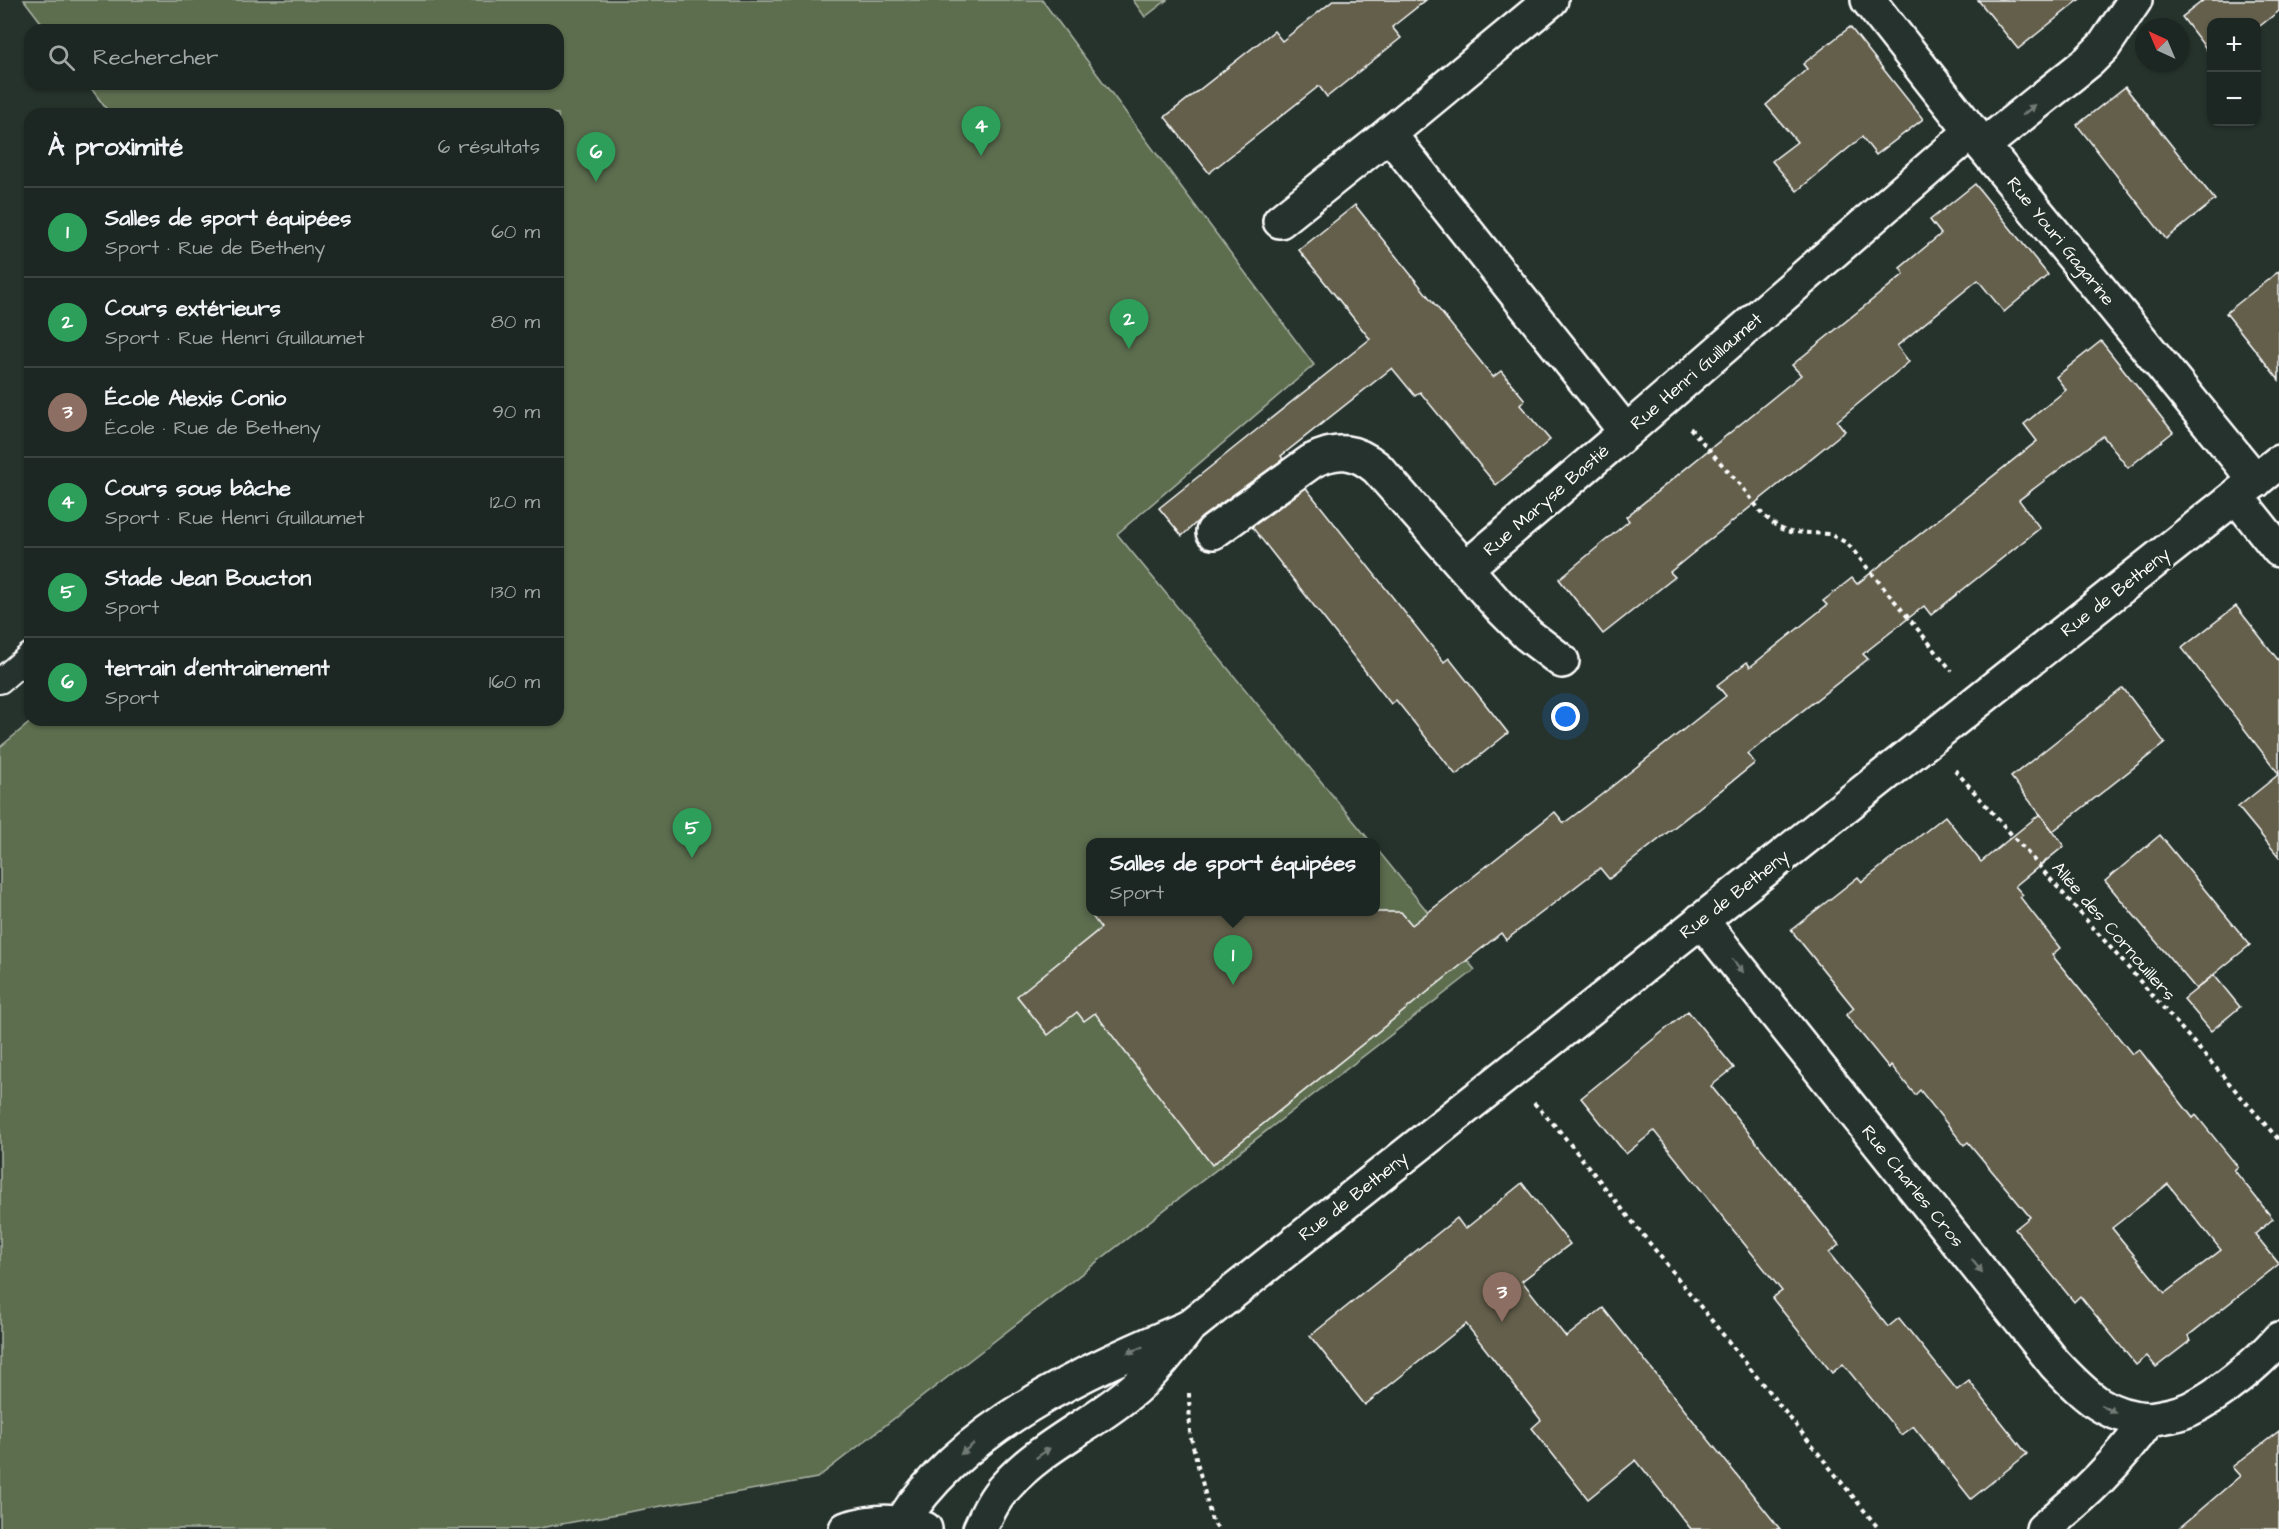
<!DOCTYPE html>
<html lang="fr">
<meta charset="utf-8">
<style>
body{margin:0;font-family:"Architects Daughter",sans-serif;background:#252e2a;color:#f1f3f6}
.controls{position:absolute;right:18px;top:18px;display:grid;overflow:hidden;border-radius:12px;box-shadow:0 2px 4px #0004}
.controls button{width:54px;height:54px;display:grid;place-items:center;padding:0;border:0;border-bottom:2px solid #3a4340;background:#1c2622;color:#f1f3f6;font:30px sans-serif}
.compass{position:absolute;left:2135px;top:18px;width:54px;height:54px;border-radius:50%;background:#1c2622;box-shadow:0 2px 4px #0004;rotate:316deg}
.you{position:absolute;left:1566px;top:717px;width:21px;height:21px;margin:-15px;border:4px solid #fff;border-radius:50%;background:#1a73e8;box-shadow:0 0 0 9px #1a73e833}
.badge{display:grid;place-items:center;width:39px;height:39px;border-radius:50%;background:#2563eb;color:#fff;font-size:20px;font-weight:700}
.pin{position:absolute;translate:-50% -50px;filter:drop-shadow(0 2px 3px #0008)}
.pin::after{content:'';position:absolute;top:32px;width:21px;height:18px;background:inherit;clip-path:polygon(0 0,100% 0,50% 100%)}
.popup{position:absolute;left:1086px;top:838px;width:294px;height:78px;box-sizing:border-box;display:grid;place-content:center;border-radius:12px;background:#1c2622;filter:drop-shadow(0 2px 4px #0005);font-size:20px;white-space:nowrap;color:#a0a5a5}
.popup b{font-size:22px;color:#f1f3f6}
.popup::after{content:'';position:absolute;left:50%;top:100%;margin-left:-12px;border:12px solid transparent;border-top-color:#1c2622}
.list{margin:0;padding:0;list-style:none}
h2{display:flex;justify-content:space-between;align-items:center;height:78px;margin:0;padding:0 24px;font-size:26px}
h2 small{font-size:20px;font-weight:400;color:#a0a5a5}
.list li{display:grid;grid-template-columns:39px 1fr auto;gap:18px;align-items:center;box-sizing:border-box;height:90px;padding:0 24px;border-top:2px solid #3a4340}
.list b{display:block;font-size:22px;white-space:nowrap}
.list p{margin:0;font-size:20px;white-space:nowrap;color:#a0a5a5}
.list em{font-size:20px;font-style:normal;color:#a0a5a5}
.icon{flex:none;width:33px;height:33px;fill:none;stroke:currentColor;stroke-width:2;stroke-linecap:round;stroke-linejoin:round}
.map{position:relative;flex:none;width:2279px;height:1529px;overflow:hidden}
.search{position:absolute;background:#1c2622;box-shadow:0 2px 4px #0004;left:24px;top:24px;width:540px;height:66px;display:flex;align-items:center;gap:15px;box-sizing:border-box;padding:0 21px;border-radius:18px;color:#a0a5a5;font-size:22px}
.panel{position:absolute;background:#1c2622;box-shadow:0 2px 4px #0004;left:24px;top:108px;width:540px;height:618px;border-radius:18px}
.map>svg:first-child{display:block}
</style>
<div class="map">
<svg width="2279" height="1529" viewBox="0 0 2279 1529">
<rect width="100%" height="100%" fill="#26332d"/>
<filter id="ink" filterUnits="userSpaceOnUse"><feTurbulence type="fractalNoise" baseFrequency=".0167" numOctaves="2"/><feDisplacementMap in="SourceGraphic" scale="12" xChannelSelector="R" yChannelSelector="G"/><feConvolveMatrix kernelMatrix="1 2 1 2 8 2 1 2 1" color-interpolation-filters="sRGB"/></filter>
<g filter="url(#ink)">
<g fill="#5d6e50" stroke="#aeb6a8" stroke-width="1.5">
<path d="M24 0H1042L1314 365 1117 534 1371 842H1090V912H1376V848L1475 970 817 1478 534 1529H0V747L33 720H558V114H110L88 84H558V30H47Z"/>
<path d="M1133 0H1167L1145 17Z"/>
</g>
<g fill="#635e4c" stroke="#fff" stroke-width="1.5" fill-rule="evenodd">
<path d="M1334 0H1426L1392 27 1401 38 1327 97 1319 86 1209 173 1165 117 1274 31 1282 41Z"/>
<path d="M1978 0H2079L2018 49Z"/>
<path d="M2204 0H2279V11L2256 29V22H2211V55L2182 17Z"/>
<path d="M1850 27 1923 119 1876 155 1862 137 1797 191 1772 161 1797 142 1766 105 1807 69 1803 64Z"/>
<path d="M2125 87 2215 200 2166 239 2077 125Z"/>
<path d="M1975 184 2048 275 2004 312 1978 280 1897 346 1909 362 1837 421 1845 431 1687 558 1670 572 1675 577 1603 634 1559 579 1629 521 1626 517 1801 375 1792 365 1904 274 1900 268 1941 234 1930 220Z"/>
<path d="M1355 205 1493 377 1501 371 1525 400 1520 405 1550 440 1496 485 1420 392 1415 396 1392 368 1281 456 1283 459 1202 517 1182 536 1159 508 1370 339 1299 250Z"/>
<path d="M2279 271V380L2226 313Z"/>
<path d="M2101 341 2173 432 2128 468 2103 436 2019 500 2040 528 1931 615 1924 606 1863 654 1868 659 1748 754 1755 763 1609 879 1600 868 1506 940 1501 933 1212 1165 1095 1013 1084 1021 1077 1012 1048 1035 1017 996 1101 928 1089 912H1401L1412 925 1555 812 1564 823 1601 795 1726 696 1717 685 1747 662 1750 667 1827 605 1823 601 1852 578 1857 584 2037 441 2024 424 2066 390 2056 377Z"/>
<path d="M1306 488 1444 662 1449 658 1508 733 1456 775 1396 700 1391 704 1252 527Z"/>
<path d="M2236 606 2279 661V774L2182 648Z"/>
<path d="M2123 688 2165 743 2053 831 2011 777Z"/>
<path d="M2279 774V857L2238 807Z"/>
<path d="M2040 814 2064 846 2015 886 2023 895 2020 897 2060 948 2052 955 2132 1054 2139 1049 2193 1118 2196 1115 2238 1167 2234 1170 2273 1219 2255 1234 2279 1264 2188 1336 2191 1340 2156 1367 2147 1356 2136 1365 2080 1296 2074 1302 2015 1229 2030 1217 1968 1142 1964 1145 1920 1090 1915 1095 1891 1065 1889 1068 1846 1015 1854 1008 1791 930 1858 877 1862 882 1945 816 1981 862ZM2168 1184 2221 1250 2165 1293 2112 1228Z"/>
<path d="M2160 835 2250 945 2196 989 2105 881Z"/>
<path d="M2214 975 2240 1007 2211 1031 2184 999Z"/>
<path d="M1688 1011 1734 1068 1711 1086 1839 1245 1829 1253 1888 1327 1899 1318 1957 1390 1969 1381 2027 1454 1971 1499 1913 1426 1901 1435 1843 1364 1832 1373 1772 1298 1782 1291 1654 1131 1626 1154 1581 1098Z"/>
<path d="M1522 1183 1570 1244 1522 1281 1566 1337 1603 1308 1780 1529H1691L1636 1460 1588 1499 1532 1428 1541 1420 1466 1324 1365 1405 1310 1336 1457 1218 1465 1229Z"/>
<path d="M2279 1431V1529H2178L2240 1476 2232 1467Z"/>
</g>
<g fill="none" stroke-linecap="round" stroke-linejoin="round">
<g stroke="#fff" stroke-width="28">
<path id="service" d="M0 681 30 655"/>
</g>
<g stroke="#fff" stroke-width="38">
<g id="minor">
<path d="M1868 0 1983 146 2256 481"/>
<path d="M1389 134 1626 432 1972 131"/>
<path d="M1983 146 2089 61 2104 46 2135 0"/>
<path d="M1280 221 1389 134 1551 0"/>
<path d="M2236 496 2279 550"/>
<path d="M1213 532 1312 461C1338 448 1355 450 1377 468L1499 606 1528 635 1562 661"/>
<path d="M1466 568 1626 432"/>
<path d="M1701 920 2055 1364C2084 1394 2104 1417 2149 1419"/>
<path d="M902 1522C962 1426 1086 1371 1187 1328"/>
<path d="M980 1529C987 1514 994 1498 1006 1486 1042 1445 1094 1424 1134 1389 1155 1371 1172 1349 1189 1327L2279 462"/>
<path d="M2043 1529C2086 1494 2117 1464 2149 1419 2163 1417 2177 1415 2190 1409 2220 1395 2257 1364 2279 1339"/>
</g>
</g>
<g stroke="#fff" stroke-width="38">
<path id="tertiary" d="M846 1529C875 1520 895 1520 925 1529"/>
</g>
<g stroke="#fff" stroke-width="4" stroke-dasharray="4.5 4.5" stroke-linecap="butt">
<path d="M1690 428 1747 493 1763 515 1779 528 1790 532 1829 534 1847 543 1952 671"/>
<path d="M1955 770 2279 1140"/>
<path d="M1534 1103 1558 1129 1879 1529"/>
<path d="M1189 1393 1190 1434 1212 1521 1218 1529"/>
</g>
<use href="#service" stroke="#26332d" stroke-width="24"/>
<use href="#minor" stroke="#26332d" stroke-width="33"/>
<use href="#tertiary" stroke="#26332d" stroke-width="33"/>
</g>
<defs><path id="oneway-solid" d="M-6-.8H1V-3.2L6.5 0L1 3.2V.8H-6Z" transform="scale(1.5)"/></defs>
<g fill="#727a76">
<use href="#oneway-solid" transform="translate(2029 110) rotate(-39)"/>
<use href="#oneway-solid" transform="translate(1738 966) rotate(51)"/>
<use href="#oneway-solid" transform="translate(1977 1266) rotate(51)"/>
<use href="#oneway-solid" transform="translate(1135 1350) rotate(157)"/>
<use href="#oneway-solid" transform="translate(2108 1409) rotate(27)"/>
<use href="#oneway-solid" transform="translate(967 1449) rotate(141)"/>
<use href="#oneway-solid" transform="translate(1043 1453) rotate(-35)"/>
</g>
</g>
<g text-anchor="middle" stroke-width="6" stroke-linejoin="round" paint-order="stroke">
<g font-size="18" fill="#fff" stroke="#26332d">
<text transform="translate(2061 241) rotate(51)" y="6">Rue Youri Gagarine</text>
<text transform="translate(1696 371) rotate(-41)" y="6">Rue Henri Guillaumet</text>
<text transform="translate(1546 500) rotate(-41)" y="6">Rue Maryse Bastié</text>
<text transform="translate(2115 592) rotate(-38)" y="6">Rue de Betheny</text>
<text transform="translate(1734 894) rotate(-38)" y="6">Rue de Betheny</text>
<text transform="translate(2114 931) rotate(49)" y="6">Allée des Cornouillers</text>
<text transform="translate(1913 1186) rotate(51)" y="6">Rue Charles Cros</text>
<text transform="translate(1353 1196) rotate(-38)" y="6">Rue de Betheny</text>
</g>
</g>
</svg>
<div class="controls">
<button>+</button>
<button>−</button>
</div>
<svg class="compass" viewBox="-18 -18 36 36"><path d="M0-13l5 13h-10z" fill="#e53935"/><path d="M0 13l5-13h-10z" fill="#a0a5a5"/></svg>
<div class="you"></div>
<div class="pin badge" style="left:1233px;top:985px;background:#2e9e5b">1</div>
<div class="popup"><b>Salles de sport équipées</b>Sport</div>
<div class="pin badge" style="left:1129px;top:349px;background:#2e9e5b">2</div>
<div class="pin badge" style="left:1502px;top:1322px;background:#8d6e63">3</div>
<div class="pin badge" style="left:981px;top:156px;background:#2e9e5b">4</div>
<div class="pin badge" style="left:692px;top:858px;background:#2e9e5b">5</div>
<div class="pin badge" style="left:596px;top:182px;background:#2e9e5b">6</div>
<div class="search"><svg class="icon" aria-label="search" viewBox="0 0 24 24"><circle cx="10" cy="10" r="6"/><path d="M15 15l6 6"/></svg>Rechercher</div>
<section class="panel">
<h2>À proximité<small>6 résultats</small></h2>
<ul class="list">
<li><span class="badge" style="background:#2e9e5b">1</span><div><b>Salles de sport équipées</b><p>Sport · Rue de Betheny</p></div><em>60 m</em></li>
<li><span class="badge" style="background:#2e9e5b">2</span><div><b>Cours extérieurs</b><p>Sport · Rue Henri Guillaumet</p></div><em>80 m</em></li>
<li><span class="badge" style="background:#8d6e63">3</span><div><b>École Alexis Conio</b><p>École · Rue de Betheny</p></div><em>90 m</em></li>
<li><span class="badge" style="background:#2e9e5b">4</span><div><b>Cours sous bâche</b><p>Sport · Rue Henri Guillaumet</p></div><em>120 m</em></li>
<li><span class="badge" style="background:#2e9e5b">5</span><div><b>Stade Jean Boucton</b><p>Sport</p></div><em>130 m</em></li>
<li><span class="badge" style="background:#2e9e5b">6</span><div><b>terrain d'entrainement</b><p>Sport</p></div><em>160 m</em></li>
</ul>
</section>
</div>
